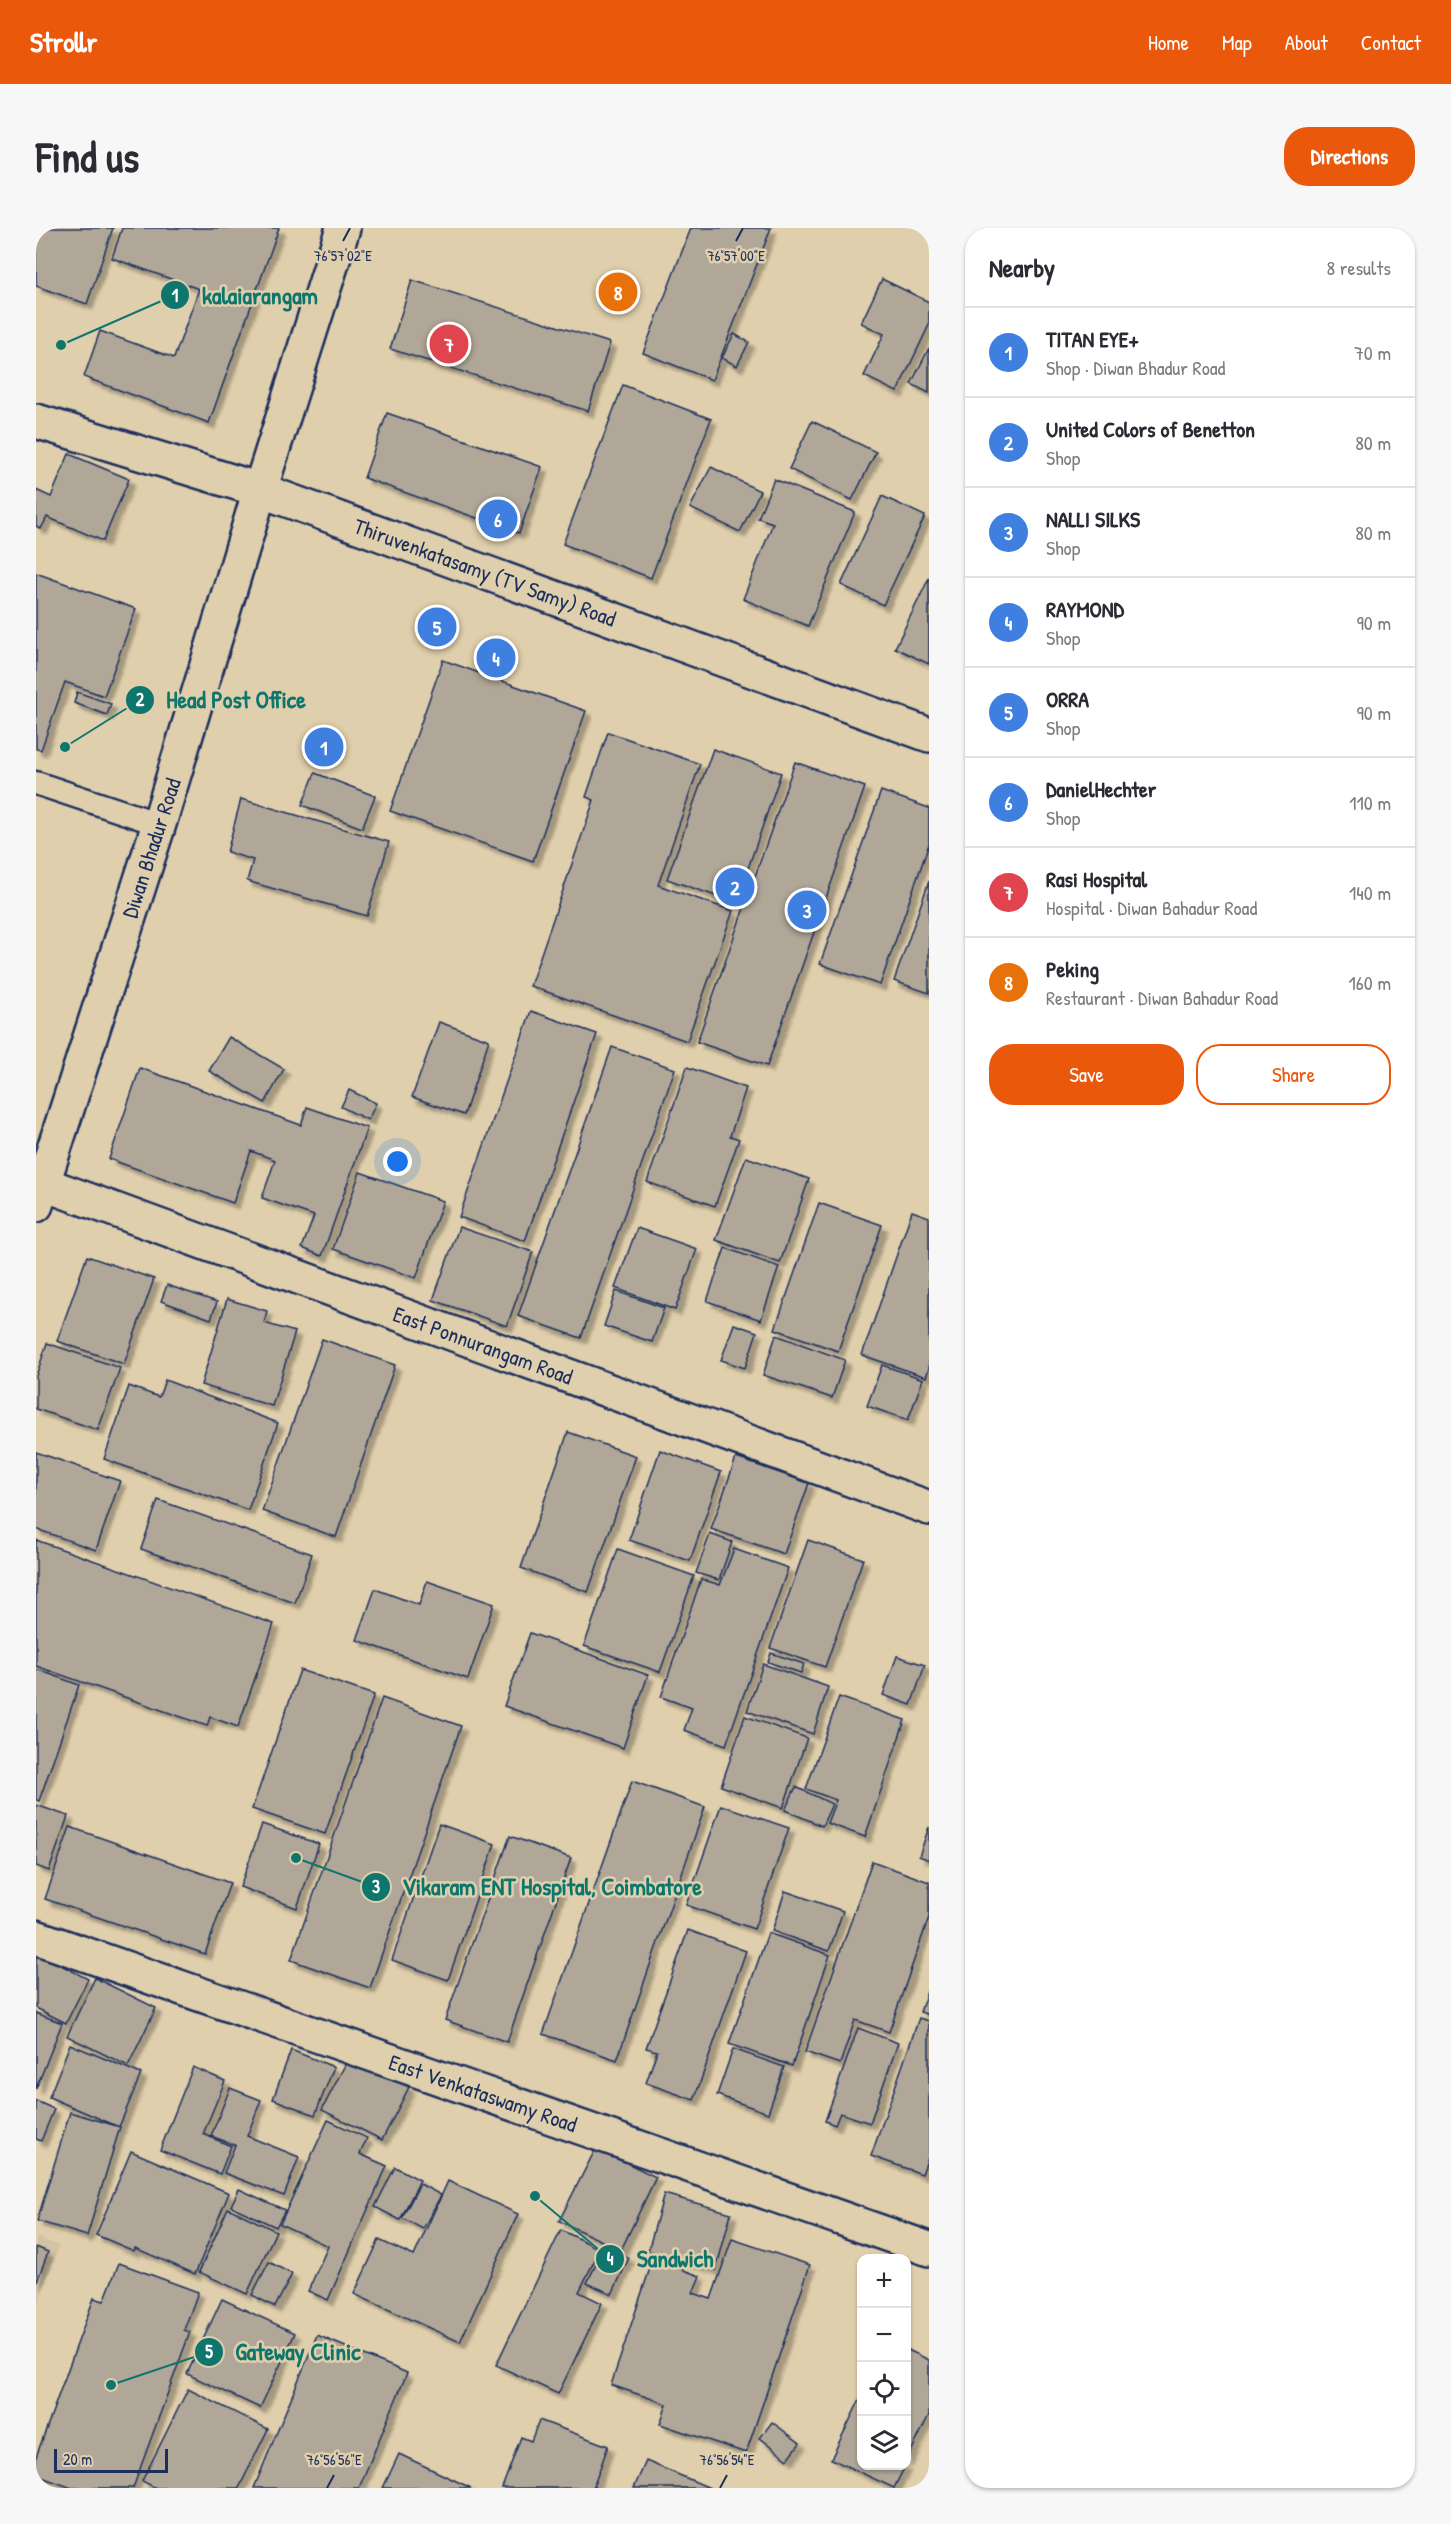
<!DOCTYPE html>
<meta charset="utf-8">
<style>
body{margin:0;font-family:"Patrick Hand",sans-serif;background:#f7f7f7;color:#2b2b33}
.controls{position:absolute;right:18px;bottom:18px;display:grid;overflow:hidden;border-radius:12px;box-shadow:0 2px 4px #0004}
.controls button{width:54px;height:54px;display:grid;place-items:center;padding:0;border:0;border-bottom:2px solid #e1e1e2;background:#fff;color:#2b2b33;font:30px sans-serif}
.scale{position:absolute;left:18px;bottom:15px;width:114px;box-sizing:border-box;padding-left:6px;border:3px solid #1b2f5e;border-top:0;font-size:16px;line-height:21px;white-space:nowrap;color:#1b2f5e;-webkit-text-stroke:4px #e0cfac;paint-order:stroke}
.you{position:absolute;left:362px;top:934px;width:21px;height:21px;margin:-15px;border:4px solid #fff;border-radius:50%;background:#1a73e8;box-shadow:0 0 0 9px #1a73e833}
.badge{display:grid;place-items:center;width:39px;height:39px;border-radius:50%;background:#ea580c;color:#fff;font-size:20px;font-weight:700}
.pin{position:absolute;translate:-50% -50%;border:3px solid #fff;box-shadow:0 2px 6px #0006}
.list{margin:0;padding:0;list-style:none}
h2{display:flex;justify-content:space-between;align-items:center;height:78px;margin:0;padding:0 24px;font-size:26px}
h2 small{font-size:20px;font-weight:400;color:#7c7c81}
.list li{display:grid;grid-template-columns:39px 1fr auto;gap:18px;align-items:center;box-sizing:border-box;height:90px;padding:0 24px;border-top:2px solid #e1e1e2}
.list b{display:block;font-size:22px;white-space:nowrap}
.list p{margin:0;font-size:20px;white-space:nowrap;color:#7c7c81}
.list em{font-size:20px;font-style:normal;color:#7c7c81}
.actions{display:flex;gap:12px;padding:18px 24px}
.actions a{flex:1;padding:14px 0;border:2px solid #ea580c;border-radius:24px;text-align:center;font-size:21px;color:#ea580c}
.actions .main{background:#ea580c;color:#fff}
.icon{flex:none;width:33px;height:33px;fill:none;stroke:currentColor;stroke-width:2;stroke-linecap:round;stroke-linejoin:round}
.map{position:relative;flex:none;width:893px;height:2260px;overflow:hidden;border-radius:24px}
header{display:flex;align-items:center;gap:36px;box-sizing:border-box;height:84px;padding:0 30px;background:#ea580c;color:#fff}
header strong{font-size:28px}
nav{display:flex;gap:33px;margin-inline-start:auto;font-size:21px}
.intro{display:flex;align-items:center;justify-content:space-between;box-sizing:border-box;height:144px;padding:0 36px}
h1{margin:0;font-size:42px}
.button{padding:15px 27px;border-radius:24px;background:#ea580c;color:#fff;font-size:21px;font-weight:700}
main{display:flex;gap:36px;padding:0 36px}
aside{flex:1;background:#fff;border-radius:24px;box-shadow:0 2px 4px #0004}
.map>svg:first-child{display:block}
</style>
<header>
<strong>Strollr</strong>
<nav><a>Home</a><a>Map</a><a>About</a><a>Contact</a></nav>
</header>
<div class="intro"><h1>Find us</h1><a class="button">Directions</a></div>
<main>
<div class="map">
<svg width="893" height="2260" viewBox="0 0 893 2260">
<defs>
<filter id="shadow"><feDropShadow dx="5.5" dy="5.5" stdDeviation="1.5" flood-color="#0004"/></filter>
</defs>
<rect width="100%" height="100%" fill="#e0cfac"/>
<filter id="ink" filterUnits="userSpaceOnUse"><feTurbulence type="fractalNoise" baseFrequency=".0167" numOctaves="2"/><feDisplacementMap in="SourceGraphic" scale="12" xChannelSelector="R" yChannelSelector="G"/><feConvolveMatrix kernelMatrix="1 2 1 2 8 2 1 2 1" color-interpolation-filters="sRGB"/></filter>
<g filter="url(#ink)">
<path fill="#d2c3a6" d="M0 2009 23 2018 0 2081Z"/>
<g fill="#b0a798" stroke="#1b2f5e" stroke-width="1.5" filter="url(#shadow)">
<path d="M0 0H77L51 76 0 58Z"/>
<path d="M86 0H243L173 195 48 149 64 103 138 130 163 61 76 30Z"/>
<path d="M655 0H735L676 152 607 125Z"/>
<path d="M846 51 893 74V97L861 164 828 148 848 106 825 95Z"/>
<path d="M376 52 574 115 552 183 354 121Z"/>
<path d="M698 106 713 114 701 138 686 130Z"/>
<path d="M893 120V165L875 156Z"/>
<path d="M587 157 675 191 615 350 527 316Z"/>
<path d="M351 185 506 239 483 305 328 250Z"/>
<path d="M776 193 840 224 816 272 753 241Z"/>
<path d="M33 226 93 251 67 313 11 289 5 301 0 298V262L15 269Z"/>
<path d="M675 239 724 263 704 304 654 280Z"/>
<path d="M738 251 819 284 772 398 707 371 737 295 722 290Z"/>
<path d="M846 268 889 288 847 377 805 357Z"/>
<path d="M0 345 100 381 68 468 29 454 5 522 0 521Z"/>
<path d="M893 350V436L859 420Z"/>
<path d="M407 432 550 483 497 633 354 583Z"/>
<path d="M41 464 75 476 71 487 38 475Z"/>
<path d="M572 504 664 536 622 657 697 683 651 813 494 758 558 572 550 569Z"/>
<path d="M677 521 745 545 700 675 631 651Z"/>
<path d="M759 534 829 559 731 838 661 814Z"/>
<path d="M279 545 339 568 326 600 266 577Z"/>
<path d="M845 563 893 580V616L844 757 784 736Z"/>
<path d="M205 571 353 614 331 688 211 653 217 632 191 624Z"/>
<path d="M893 653V765L858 753Z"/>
<path d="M495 783 561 806 489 1013 423 989Z"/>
<path d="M403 794 453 812 428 887 376 869Z"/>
<path d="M193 809 248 841 229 875 173 843Z"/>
<path d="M576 819 639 841 545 1110 482 1088Z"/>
<path d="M651 839 710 860 694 908 703 911 679 978 611 954Z"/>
<path d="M104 840 265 897 271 879 331 900 286 1028 266 1020 278 988 226 970 239 932 215 923 197 975 73 931Z"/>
<path d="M313 862 340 875 332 892 305 879Z"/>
<path d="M710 929 773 951 744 1035 680 1012Z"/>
<path d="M324 944 407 973 380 1050 297 1021Z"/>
<path d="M783 975 846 997 802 1123 739 1101Z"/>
<path d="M876 983 893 989V1140L890 1149 826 1127Z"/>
<path d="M423 999 497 1024 471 1098 397 1072Z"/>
<path d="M601 1000 661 1021 639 1082 579 1060Z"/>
<path d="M689 1020 743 1039 725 1092 671 1073Z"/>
<path d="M51 1028 118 1051 88 1136 21 1113Z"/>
<path d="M131 1057 181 1074 175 1091 125 1073Z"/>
<path d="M580 1063 628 1080 616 1114 568 1098Z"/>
<path d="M191 1071 231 1083 228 1095 259 1104 236 1178 165 1157Z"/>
<path d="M698 1096 721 1104 709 1140 685 1132Z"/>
<path d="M740 1107 809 1132 796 1170 727 1147Z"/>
<path d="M286 1111 359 1137 300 1309 226 1283Z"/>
<path d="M11 1115 84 1140 62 1202 0 1181V1148Z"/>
<path d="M846 1137 887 1151 872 1192 831 1178Z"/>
<path d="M129 1152 242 1195 212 1282 68 1231 93 1158 123 1169Z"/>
<path d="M532 1204 600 1228 552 1364 485 1340Z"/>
<path d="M624 1222 685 1244 654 1333 593 1312Z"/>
<path d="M0 1224 84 1253 60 1322 0 1301Z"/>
<path d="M700 1230 773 1255 748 1326 675 1301Z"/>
<path d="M122 1272 276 1326 259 1375 105 1321Z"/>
<path d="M674 1306 696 1314 683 1352 660 1345Z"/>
<path d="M0 1312 238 1396 202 1499 174 1489 171 1498 0 1438Z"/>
<path d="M772 1312 827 1331 789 1439 734 1420Z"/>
<path d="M582 1321 658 1348 624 1444 548 1418Z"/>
<path d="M698 1321 752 1340 690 1517 648 1502 656 1480 625 1469 665 1351 684 1357Z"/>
<path d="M391 1353 458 1376 432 1451 321 1412 339 1361 383 1377Z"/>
<path d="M494 1405 612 1447 587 1520 468 1478Z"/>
<path d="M735 1425 768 1436 765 1445 732 1434Z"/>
<path d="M861 1428 889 1437 875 1477 847 1467Z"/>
<path d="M727 1436 792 1459 777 1506 711 1483Z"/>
<path d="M0 1441 43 1457 3 1573 0 1572Z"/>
<path d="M264 1442 338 1467 289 1606 216 1581Z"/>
<path d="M803 1469 869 1492 829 1609 791 1595 800 1572 770 1561Z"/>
<path d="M346 1470 425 1498 334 1760 255 1732Z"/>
<path d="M709 1488 771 1510 747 1580 685 1558Z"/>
<path d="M596 1553 669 1579 581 1832 507 1806Z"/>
<path d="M760 1559 796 1576 786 1598 749 1582Z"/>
<path d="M0 1577 32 1588 13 1643 0 1638Z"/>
<path d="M685 1577 753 1600 718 1701 650 1677Z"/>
<path d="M226 1596 283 1616 261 1680 204 1659Z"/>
<path d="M403 1596 459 1616 412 1752 356 1732Z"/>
<path d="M34 1599 194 1655 169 1726 9 1671Z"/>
<path d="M893 1599V1632L883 1628Z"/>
<path d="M474 1608 535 1630 471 1814 409 1792Z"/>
<path d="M836 1633 893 1654V1689L853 1804 819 1792 804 1836 769 1824Z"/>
<path d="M749 1663 807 1683 793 1723 736 1703Z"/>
<path d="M652 1702 710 1723 658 1872 610 1855 621 1823 610 1820Z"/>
<path d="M732 1705 794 1727 756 1838 693 1816Z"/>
<path d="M0 1724 52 1751 30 1795 0 1780Z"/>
<path d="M59 1750 120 1780 92 1838 31 1808Z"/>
<path d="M893 1758V1787L884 1784Z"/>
<path d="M0 1785 26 1795 0 1861Z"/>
<path d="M883 1790 893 1793V1927L886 1946 835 1928Z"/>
<path d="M822 1800 862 1815 834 1895 804 1885 799 1897 789 1893Z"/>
<path d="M34 1816 105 1846 83 1899 13 1869Z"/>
<path d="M697 1821 748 1839 732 1885 681 1867Z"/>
<path d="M255 1822 298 1839 279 1887 237 1871Z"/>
<path d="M313 1829 373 1859 346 1912 286 1882Z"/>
<path d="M157 1839 189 1853 167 1906 195 1918 184 1946 124 1922Z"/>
<path d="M194 1860 225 1872 211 1908 263 1929 248 1968 188 1945 199 1917 175 1908Z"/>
<path d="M0 1873 18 1881 5 1913 0 1911Z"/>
<path d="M34 1884 84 1899 51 2008 1 1993Z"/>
<path d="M292 1892 331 1910 324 1926 351 1938 292 2072 272 2063 292 2018 244 1996Z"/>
<path d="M560 1920 620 1949 585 2022 523 1993Z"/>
<path d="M95 1923 193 1965 159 2046 99 2020 98 2023 60 2007Z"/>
<path d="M359 1939 384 1952 364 1992 339 1979Z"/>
<path d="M412 1953 482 1986 424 2114 318 2066 343 2012 378 2028Z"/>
<path d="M384 1956 405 1967 387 2001 366 1990Z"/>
<path d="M203 1961 249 1982 240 1999 195 1978Z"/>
<path d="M628 1966 695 1985 680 2042 612 2023Z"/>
<path d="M192 1980 240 2003 211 2066 163 2044Z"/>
<path d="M525 2002 564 2021 543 2064 566 2075 522 2166 460 2137Z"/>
<path d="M696 2011 774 2037 710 2225 624 2196 631 2176 575 2157 617 2031 664 2048 657 2065 675 2071Z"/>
<path d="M569 2018 593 2030 576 2066 551 2055Z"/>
<path d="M0 2019 12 2024 0 2056Z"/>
<path d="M233 2034 256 2046 239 2079 216 2067Z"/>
<path d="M83 2035 162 2064 148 2102 154 2104 97 2260H36L0 2247V2229L58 2070 68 2073Z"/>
<path d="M186 2071 259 2105 224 2180 151 2146Z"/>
<path d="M281 2107 371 2145 323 2260H218Z"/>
<path d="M870 2121 893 2132V2187L870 2234Z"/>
<path d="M152 2161 232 2201 203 2260H120L106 2253Z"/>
<path d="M826 2167V2238H869L858 2260 795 2231Z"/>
<path d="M503 2192 572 2218 557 2260H466L485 2209 495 2213Z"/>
<path d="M736 2194 764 2215 752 2231 724 2210Z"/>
<path d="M363 2226 435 2260H347Z"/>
<path d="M610 2233 674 2260H598Z"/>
</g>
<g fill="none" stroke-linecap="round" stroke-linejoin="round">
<g stroke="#1b2f5e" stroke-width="27">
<path id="service" d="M0 555 123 596"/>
</g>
<g stroke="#1b2f5e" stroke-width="38">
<g id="minor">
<path d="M0 953 893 1280"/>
<path d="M0 1709 893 2021"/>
</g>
</g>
<g stroke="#1b2f5e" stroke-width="38">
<path id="tertiary" d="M0 977 123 596 224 262"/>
</g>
<g stroke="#1b2f5e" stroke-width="38">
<g id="secondary">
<path d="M0 193 224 262 893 507"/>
<path d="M224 262 307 0"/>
</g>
</g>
<use href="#service" stroke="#e0cfac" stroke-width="22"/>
<use href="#minor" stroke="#e0cfac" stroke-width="33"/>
<use href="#tertiary" stroke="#e0cfac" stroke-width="33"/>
<use href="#secondary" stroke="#e0cfac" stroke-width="33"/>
</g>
</g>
<path fill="none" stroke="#1b2f5e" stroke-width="2" d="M307 13 314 0M700 13 707 0M291 2260 298 2247M684 2260 691 2247"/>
<g text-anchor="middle" stroke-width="5" stroke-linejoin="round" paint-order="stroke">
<g font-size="22" fill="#1b2f5e" stroke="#e0cfac">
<text transform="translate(449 344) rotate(20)" y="8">Thiruvenkatasamy (TV Samy) Road</text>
<text transform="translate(115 620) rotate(-72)" y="8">Diwan Bhadur Road</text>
<text transform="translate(447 1117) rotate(20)" y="8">East Ponnurangam Road</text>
<text transform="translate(447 1865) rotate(19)" y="8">East Venkataswamy Road</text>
</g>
</g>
<g font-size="15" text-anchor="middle" fill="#1b2f5e" stroke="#e0cfac" stroke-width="5" stroke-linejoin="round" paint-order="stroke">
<text x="307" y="33">76°57'02"E</text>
<text x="700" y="33">76°57'00"E</text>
<text x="298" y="2237">76°56'56"E</text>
<text x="691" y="2237">76°56'54"E</text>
</g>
<path fill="none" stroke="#0f766e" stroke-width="2" d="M25 117L139 67M29 519L104 472M260 1630L340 1659M499 1968L574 2031M75 2157L173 2124"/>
<g fill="#0f766e" stroke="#e0cfac" stroke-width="2">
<circle cx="25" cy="117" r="6"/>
<circle cx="29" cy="519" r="6"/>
<circle cx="260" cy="1630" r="6"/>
<circle cx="499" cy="1968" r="6"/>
<circle cx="75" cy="2157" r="6"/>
<circle cx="139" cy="67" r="15"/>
<circle cx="104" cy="472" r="15"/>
<circle cx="340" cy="1659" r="15"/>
<circle cx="574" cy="2031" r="15"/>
<circle cx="173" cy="2124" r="15"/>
</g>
<g font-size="18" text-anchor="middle" font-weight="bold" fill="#fff">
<text x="139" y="74">1</text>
<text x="104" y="478">2</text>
<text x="340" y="1665">3</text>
<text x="574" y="2037">4</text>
<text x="173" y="2130">5</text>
</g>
<g font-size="24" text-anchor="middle" font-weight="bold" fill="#0f766e" stroke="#e0cfac" stroke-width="5" stroke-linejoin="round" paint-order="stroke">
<text x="224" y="76">kalaiarangam</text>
<text x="200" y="480">Head Post Office</text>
<text x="516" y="1667">Vikaram ENT Hospital, Coimbatore</text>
<text x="639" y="2039">Sandwich</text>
<text x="262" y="2132">Gateway Clinic</text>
</g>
</svg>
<div class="controls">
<button>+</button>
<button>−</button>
<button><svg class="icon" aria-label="locate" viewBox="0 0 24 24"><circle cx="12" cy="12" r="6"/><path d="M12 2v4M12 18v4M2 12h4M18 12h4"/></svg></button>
<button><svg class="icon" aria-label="layers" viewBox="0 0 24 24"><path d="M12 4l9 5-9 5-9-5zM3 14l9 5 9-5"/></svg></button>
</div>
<div class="scale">20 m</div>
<div class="you"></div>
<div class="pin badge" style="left:288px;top:519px;background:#3f7fe0">1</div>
<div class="pin badge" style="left:699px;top:659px;background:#3f7fe0">2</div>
<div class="pin badge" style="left:771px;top:682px;background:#3f7fe0">3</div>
<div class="pin badge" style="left:460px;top:430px;background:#3f7fe0">4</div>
<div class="pin badge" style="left:401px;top:399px;background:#3f7fe0">5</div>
<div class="pin badge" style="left:462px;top:291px;background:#3f7fe0">6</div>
<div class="pin badge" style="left:413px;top:116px;background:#e0444e">7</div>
<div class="pin badge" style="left:582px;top:64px;background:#e8710a">8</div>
</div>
<aside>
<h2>Nearby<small>8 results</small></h2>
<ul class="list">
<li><span class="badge" style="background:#3f7fe0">1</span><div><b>TITAN EYE+</b><p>Shop · Diwan Bhadur Road</p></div><em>70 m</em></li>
<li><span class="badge" style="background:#3f7fe0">2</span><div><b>United Colors of Benetton</b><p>Shop</p></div><em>80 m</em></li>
<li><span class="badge" style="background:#3f7fe0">3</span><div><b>NALLI SILKS</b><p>Shop</p></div><em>80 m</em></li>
<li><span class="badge" style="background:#3f7fe0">4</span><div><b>RAYMOND</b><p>Shop</p></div><em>90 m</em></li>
<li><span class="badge" style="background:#3f7fe0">5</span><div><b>ORRA</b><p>Shop</p></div><em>90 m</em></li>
<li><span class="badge" style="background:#3f7fe0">6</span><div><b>DanielHechter</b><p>Shop</p></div><em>110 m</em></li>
<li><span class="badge" style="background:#e0444e">7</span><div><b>Rasi Hospital</b><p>Hospital · Diwan Bahadur Road</p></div><em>140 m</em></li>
<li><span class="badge" style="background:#e8710a">8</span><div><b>Peking</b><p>Restaurant · Diwan Bahadur Road</p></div><em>160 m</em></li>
</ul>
<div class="actions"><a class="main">Save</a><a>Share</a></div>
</aside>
</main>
